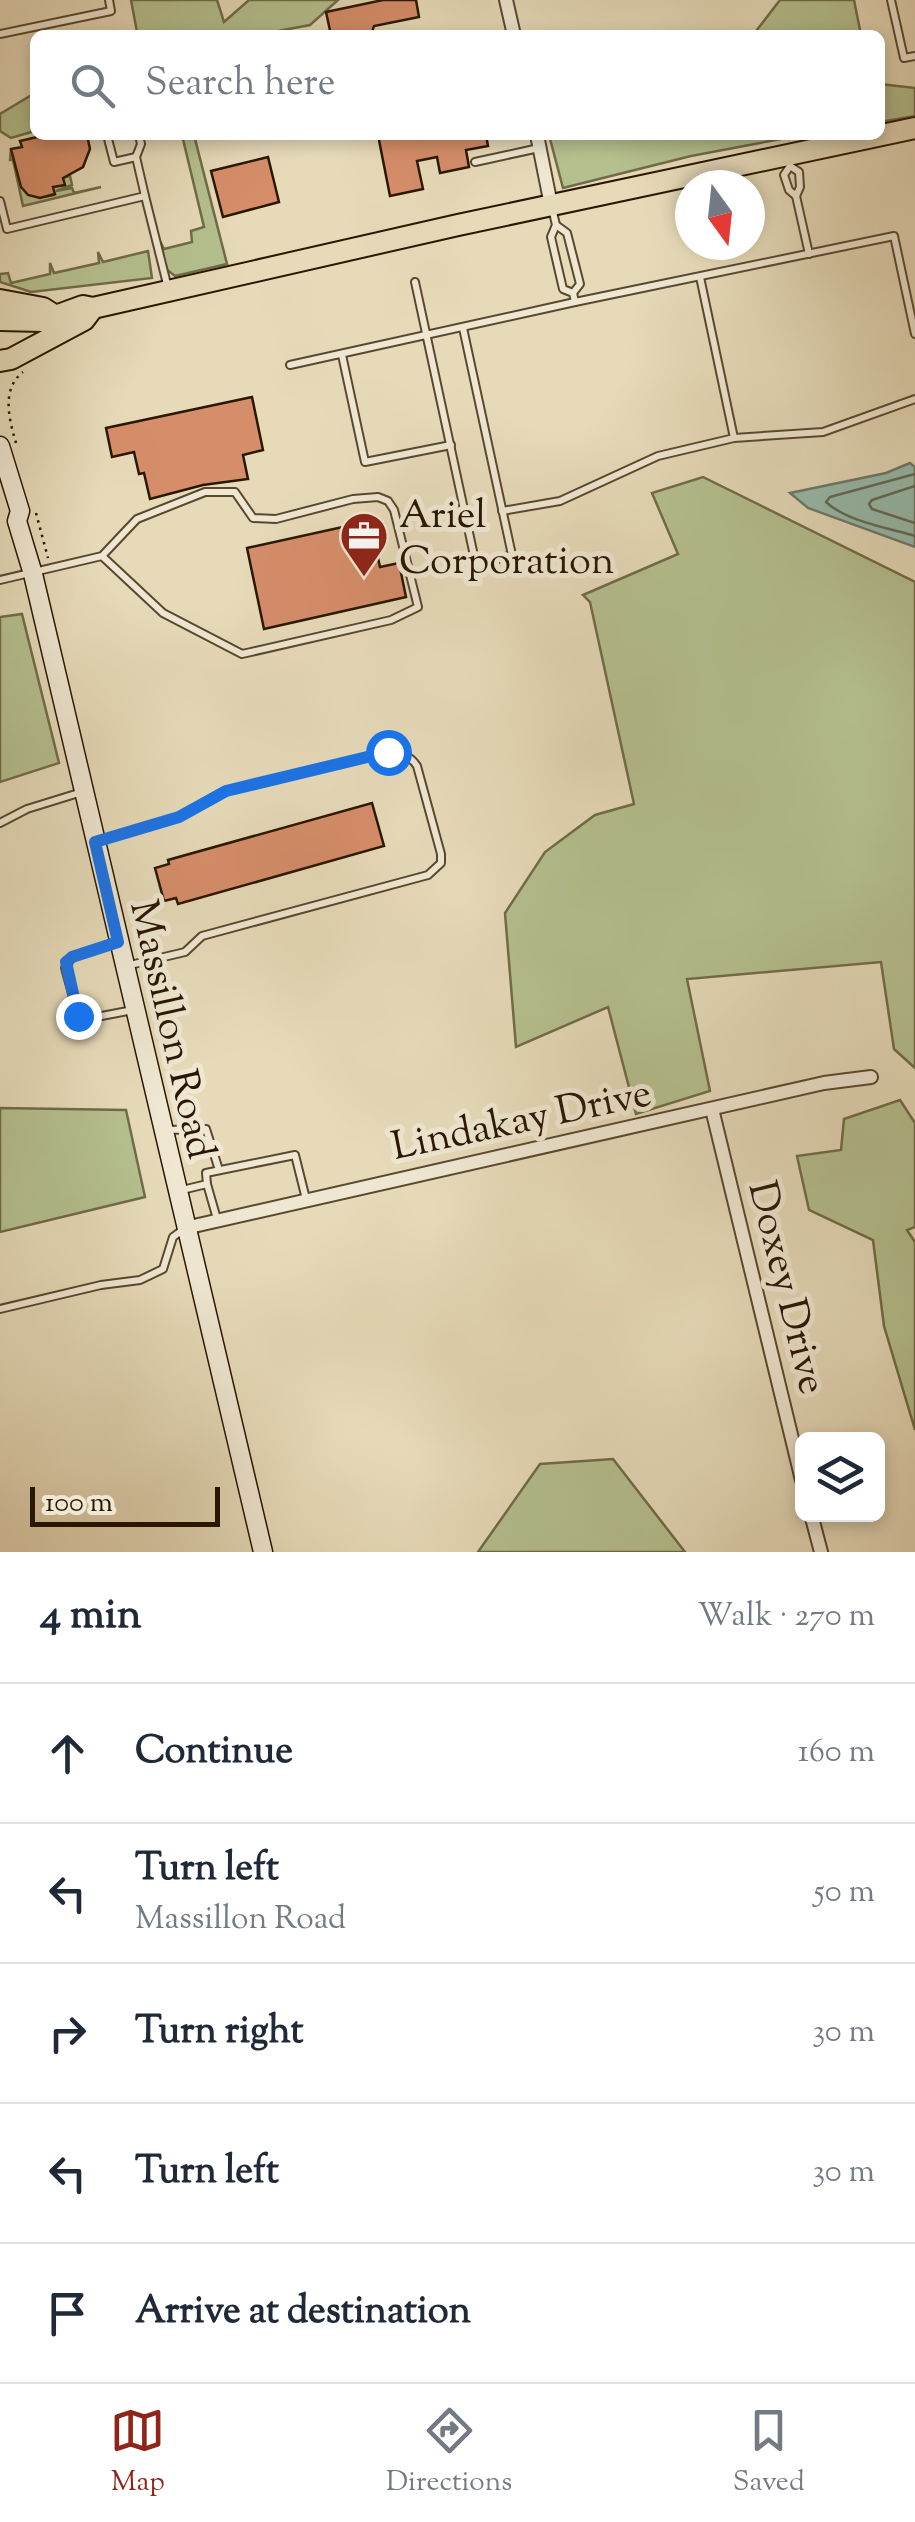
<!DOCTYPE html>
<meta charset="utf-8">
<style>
body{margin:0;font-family:"Sorts Mill Goudy",serif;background:#f6f6f7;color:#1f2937}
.controls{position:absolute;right:30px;bottom:30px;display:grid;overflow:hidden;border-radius:15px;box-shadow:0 5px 15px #0003}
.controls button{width:90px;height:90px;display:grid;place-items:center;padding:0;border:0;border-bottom:2px solid #e0e1e3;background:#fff;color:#1f2937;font:50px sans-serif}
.compass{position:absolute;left:675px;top:170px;width:90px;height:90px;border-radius:50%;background:#fff;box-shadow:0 5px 15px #0003;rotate:165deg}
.scale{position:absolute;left:30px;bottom:25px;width:190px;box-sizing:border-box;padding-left:10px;border:5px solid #2a1700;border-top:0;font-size:28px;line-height:35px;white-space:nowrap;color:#2a1700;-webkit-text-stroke:8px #efe7d2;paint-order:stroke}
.stop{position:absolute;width:30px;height:30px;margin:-22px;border:8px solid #1a73e8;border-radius:50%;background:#fff}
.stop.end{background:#1a73e8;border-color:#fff;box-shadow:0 2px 10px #0008}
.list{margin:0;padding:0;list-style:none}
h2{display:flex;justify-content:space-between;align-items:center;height:130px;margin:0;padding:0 40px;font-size:42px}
h2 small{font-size:32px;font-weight:400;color:#747a83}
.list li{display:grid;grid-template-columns:65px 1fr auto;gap:30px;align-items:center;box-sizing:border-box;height:140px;padding:0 40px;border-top:2px solid #e0e1e3}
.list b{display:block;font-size:38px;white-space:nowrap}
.list p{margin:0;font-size:32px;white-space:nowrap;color:#747a83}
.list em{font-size:32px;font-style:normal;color:#747a83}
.icon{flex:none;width:55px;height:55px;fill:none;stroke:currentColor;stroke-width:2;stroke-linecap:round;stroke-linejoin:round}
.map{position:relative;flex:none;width:915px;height:1552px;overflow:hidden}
.search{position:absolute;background:#fff;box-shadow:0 5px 15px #0003;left:30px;right:30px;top:30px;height:110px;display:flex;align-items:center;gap:25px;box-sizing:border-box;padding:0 35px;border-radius:15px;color:#747a83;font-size:38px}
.sheet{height:830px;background:#fff}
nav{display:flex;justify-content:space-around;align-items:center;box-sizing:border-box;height:140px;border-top:2px solid #e0e1e3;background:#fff;font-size:28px;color:#747a83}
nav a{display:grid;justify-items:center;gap:5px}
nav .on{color:#8f2418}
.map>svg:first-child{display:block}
</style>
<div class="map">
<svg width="915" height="1552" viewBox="0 0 915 1552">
<rect width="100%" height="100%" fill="#e6dab9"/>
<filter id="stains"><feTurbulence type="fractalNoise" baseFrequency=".002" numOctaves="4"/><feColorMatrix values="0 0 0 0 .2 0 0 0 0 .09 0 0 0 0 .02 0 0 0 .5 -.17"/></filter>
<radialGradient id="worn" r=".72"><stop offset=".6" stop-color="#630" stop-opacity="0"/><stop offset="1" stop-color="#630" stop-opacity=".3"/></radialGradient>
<g fill="#b5c08f" stroke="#706c48" stroke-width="2.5">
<path d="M131 0H217L224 22 249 0H338L310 25 257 35H133L137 32Z"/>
<path d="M780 0H854L861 35H753Z"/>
<path d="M880 84 915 88V116L880 122Z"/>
<path d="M35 93V131L11 138 0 131V114Z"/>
<path d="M182 135H194L227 264 175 276 166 269 159 239 164 249 192 242 191 231 204 227Z"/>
<path d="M549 135H802L691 156 563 188Z"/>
<path d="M11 149C19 179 17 203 54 195L53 187 64 185 63 178 70 176 72 185 56 191 72 188 74 193 101 187 23 206 13 160H10Z"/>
<path d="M148 251 152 278 31 292 0 282V274L8 273 11 283 50 274V263L54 273 99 263 98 252 103 262Z"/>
<path d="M703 477 915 582V1068L894 1049 881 962 687 979 710 1091 636 1114 608 1007 516 1047 505 913 545 852 595 815 634 804 590 602 583 595 678 554 652 493Z"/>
<path d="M22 614 59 763 0 782V617Z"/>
<path d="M900 1100 915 1123V1227L907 1230 915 1242V1430L884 1326 873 1240 809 1210 797 1156 841 1150 844 1119Z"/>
<path d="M0 1108 126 1110 145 1197 0 1232Z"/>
<path d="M613 1459 685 1552H478L540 1464Z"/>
</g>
<path fill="#96bbad" stroke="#6b7968" stroke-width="2.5" d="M910 463 915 467V547L808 508 790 493 886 473Z"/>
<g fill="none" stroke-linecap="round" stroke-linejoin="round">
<g stroke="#606956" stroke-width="2.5">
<path d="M915 474 830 497 826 502C846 521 888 528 915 536"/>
<path d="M915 486 872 500 869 504 872 509 915 523"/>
</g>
</g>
<g fill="#d58d6a" stroke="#2a1700" stroke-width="2.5">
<path d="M383 0H416L419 17 374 26 371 35H331L326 12Z"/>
<path d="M46 135H87L90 149 83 167 63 178 65 185 53 187 55 194 40 198 28 195 21 187 11 149 22 147 20 141Z"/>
<path d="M378 135H486L488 146 466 150 469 167 440 173 437 157 417 161 423 189 390 196Z"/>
<path d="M268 157 279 202 223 217 211 171Z"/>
<path d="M252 397 263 450 243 455 248 479 203 485 150 499 144 473 139 474 134 452 112 457 106 428Z"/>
<path d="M370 521 380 567 399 563 406 597 264 629 247 548Z"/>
<path d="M372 803 384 846 178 904 176 898 164 901 155 868 169 864 168 860Z"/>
</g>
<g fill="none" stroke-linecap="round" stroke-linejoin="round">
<g stroke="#59482e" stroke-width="10">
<g id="service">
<path d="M891 0 904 58 915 56"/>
<path d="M0 34 111 11 109 0"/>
<path d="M107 135 114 162 136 157"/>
<path d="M139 135 141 144 136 157 145 196"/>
<path d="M789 159 790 166 784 175 789 190 796 196 809 254"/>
<path d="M475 162 539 148"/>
<path d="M790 166 799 172 800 187 796 196"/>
<path d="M0 201 7 229 145 196 168 288"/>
<path d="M552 208 556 225 551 237 563 289 573 293 575 302 894 236 915 334"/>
<path d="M556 225 567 233 580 284 573 293"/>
<path d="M700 277 734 438 823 432 915 399"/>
<path d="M415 282 476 565 512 555 463 328"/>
<path d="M342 355 365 462 451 445"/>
<path d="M290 365 575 302"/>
<path d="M502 511 560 501 658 456 734 438"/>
<path d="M0 580 102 556 163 613 242 654 391 620 418 607 394 510 388 501 378 497 353 499 276 519 253 518 235 492H205L137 519 102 556"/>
<path d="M0 823 27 809 82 792"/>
<path d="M97 841 179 817 226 791 388 752C401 753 410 755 417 766L441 854V863L428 875 202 936 185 952 130 965"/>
<path d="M117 942 72 957 65 968 78 1016 86 1019 133 1010"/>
<path d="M165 1130 206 1129 219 1170"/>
<path d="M207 1184 206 1173 295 1155 306 1199"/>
<path d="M182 1190 207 1184 217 1219"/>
<path d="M0 1309 101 1285 140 1280 163 1269 173 1237 184 1229"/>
</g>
</g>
<g stroke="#59482e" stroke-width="16">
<g id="minor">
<path d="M506 0 514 35"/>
<path d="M537 135 551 205"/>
<path d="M712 1109 802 1480"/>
<path d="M185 1228 824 1083 871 1077"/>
<path d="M811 1514 821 1552"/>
</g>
</g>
<g stroke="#2a1700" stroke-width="21">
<path id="secondary" d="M0 446 20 511 17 521 33 574 263 1552"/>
</g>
<g stroke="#2a1700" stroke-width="24">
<g id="primary">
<path d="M0 300 43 308 54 315"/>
<path d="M0 320 42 321 83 306 93 308 458 225 915 128"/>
<path d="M0 361 11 359 84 320 93 308"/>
</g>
</g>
<g stroke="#2a1700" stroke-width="2.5" stroke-dasharray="2.5 5" stroke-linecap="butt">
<path d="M16 443C9 419 1 389 23 372"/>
<path d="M36 513 48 558"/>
</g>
<use href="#service" stroke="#efe7d2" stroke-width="6"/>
<use href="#minor" stroke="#efe7d2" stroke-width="12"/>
<use href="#secondary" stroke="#efe7d2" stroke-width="18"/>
<use href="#primary" stroke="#e6dab9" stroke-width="20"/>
</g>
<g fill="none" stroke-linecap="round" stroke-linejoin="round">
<path stroke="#1a73e8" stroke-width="12" d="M78 1016 66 962 72 957 118 942 95 842 179 817 226 791 388 752"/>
</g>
<defs>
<g id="office-pin" transform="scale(2.5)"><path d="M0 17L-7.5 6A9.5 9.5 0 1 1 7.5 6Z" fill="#8f2418" stroke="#efe7d2"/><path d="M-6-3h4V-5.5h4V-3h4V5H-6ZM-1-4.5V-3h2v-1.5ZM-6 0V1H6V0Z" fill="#fff"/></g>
</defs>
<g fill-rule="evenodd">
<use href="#office-pin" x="364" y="536"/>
</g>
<g text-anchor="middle" stroke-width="10" stroke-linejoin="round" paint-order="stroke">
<g font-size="40" fill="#2a1700" stroke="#efe7d2" text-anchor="start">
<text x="399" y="527">Ariel<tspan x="399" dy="46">Corporation</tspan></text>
</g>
<g font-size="40" fill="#2a1700" stroke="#efe7d2">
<text transform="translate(174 1029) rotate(77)" y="14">Massillon Road</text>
<text transform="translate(521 1118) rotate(-12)" y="14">Lindakay Drive</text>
<text transform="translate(789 1287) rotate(76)" y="14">Doxey Drive</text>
</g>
</g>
<rect width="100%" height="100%" filter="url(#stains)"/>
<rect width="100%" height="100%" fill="url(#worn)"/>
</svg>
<div class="controls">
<button><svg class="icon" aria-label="layers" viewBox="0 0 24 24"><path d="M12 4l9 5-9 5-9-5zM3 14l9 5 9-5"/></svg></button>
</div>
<svg class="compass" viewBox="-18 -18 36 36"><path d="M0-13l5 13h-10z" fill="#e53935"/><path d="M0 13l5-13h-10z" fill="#747a83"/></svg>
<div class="scale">100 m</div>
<div class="stop" style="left:388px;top:752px"></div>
<div class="stop end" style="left:78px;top:1016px"></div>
<div class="search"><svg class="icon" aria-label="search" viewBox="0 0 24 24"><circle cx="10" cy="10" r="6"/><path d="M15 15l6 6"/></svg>Search here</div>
</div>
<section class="sheet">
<h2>4 min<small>Walk · 270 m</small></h2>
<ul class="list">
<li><svg class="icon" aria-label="ahead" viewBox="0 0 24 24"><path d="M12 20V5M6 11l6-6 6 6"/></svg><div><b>Continue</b></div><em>160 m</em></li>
<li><svg class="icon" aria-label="left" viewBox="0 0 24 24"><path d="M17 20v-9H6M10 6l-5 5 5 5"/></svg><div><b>Turn left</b><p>Massillon Road</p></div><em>50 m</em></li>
<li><svg class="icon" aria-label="right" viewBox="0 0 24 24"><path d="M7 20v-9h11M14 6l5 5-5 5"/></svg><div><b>Turn right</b></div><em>30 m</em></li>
<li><svg class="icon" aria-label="left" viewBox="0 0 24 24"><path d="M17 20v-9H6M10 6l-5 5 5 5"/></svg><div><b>Turn left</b></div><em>30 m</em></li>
<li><svg class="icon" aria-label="arrive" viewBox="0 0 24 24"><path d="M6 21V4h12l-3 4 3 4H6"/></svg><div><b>Arrive at destination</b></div></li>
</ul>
</section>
<nav>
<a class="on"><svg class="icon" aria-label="map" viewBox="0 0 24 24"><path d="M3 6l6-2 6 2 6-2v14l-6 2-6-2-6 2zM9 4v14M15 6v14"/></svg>Map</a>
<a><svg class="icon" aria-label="directions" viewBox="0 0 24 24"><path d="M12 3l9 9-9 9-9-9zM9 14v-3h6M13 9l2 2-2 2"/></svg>Directions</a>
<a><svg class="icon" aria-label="saved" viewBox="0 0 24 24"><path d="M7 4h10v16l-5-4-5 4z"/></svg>Saved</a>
</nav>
